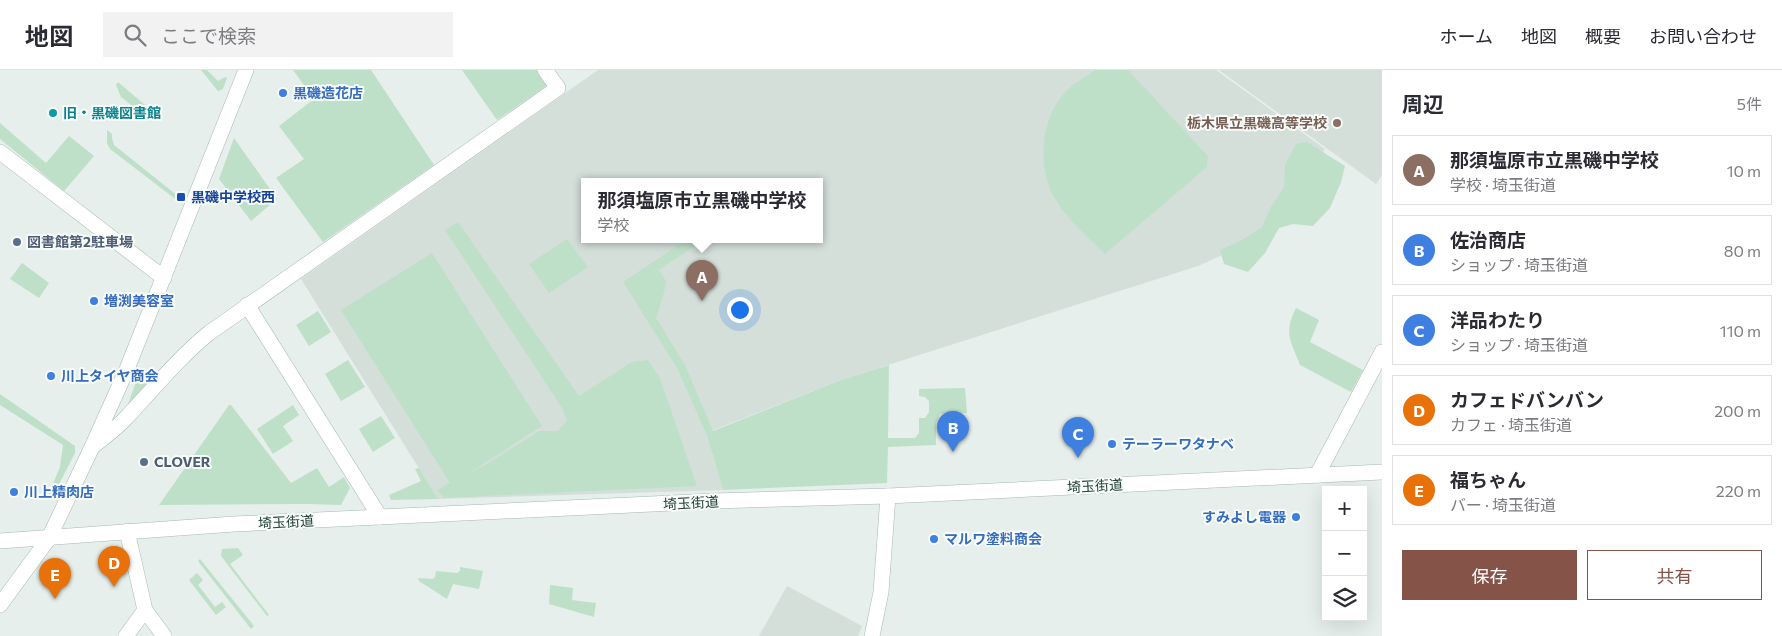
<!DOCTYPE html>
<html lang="ja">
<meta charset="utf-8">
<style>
body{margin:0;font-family:Commissioner,"Noto Sans JP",sans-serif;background:#f2f2f3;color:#2b2b33}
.controls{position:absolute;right:15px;bottom:15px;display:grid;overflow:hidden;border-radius:0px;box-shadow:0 5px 20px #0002}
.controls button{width:45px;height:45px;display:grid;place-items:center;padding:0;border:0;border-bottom:1px solid #e1e1e2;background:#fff;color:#2b2b33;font:25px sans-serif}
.you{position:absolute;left:739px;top:239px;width:18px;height:18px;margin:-12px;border:4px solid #fff;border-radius:50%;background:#1a73e8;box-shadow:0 0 0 8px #1a73e833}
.badge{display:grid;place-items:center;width:32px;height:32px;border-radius:50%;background:#855347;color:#fff;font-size:16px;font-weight:700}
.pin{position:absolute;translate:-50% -41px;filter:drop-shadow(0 1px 2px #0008)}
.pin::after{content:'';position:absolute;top:26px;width:18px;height:15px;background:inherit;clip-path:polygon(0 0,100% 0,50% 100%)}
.popup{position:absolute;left:581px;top:108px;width:242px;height:65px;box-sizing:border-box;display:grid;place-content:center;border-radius:0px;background:#fff;filter:drop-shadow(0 1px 4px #0005);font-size:16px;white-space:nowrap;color:#7c7c81}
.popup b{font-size:19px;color:#2b2b33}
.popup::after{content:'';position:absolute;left:50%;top:100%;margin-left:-10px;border:10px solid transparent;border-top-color:#fff}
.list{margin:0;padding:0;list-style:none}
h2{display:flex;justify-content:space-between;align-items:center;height:65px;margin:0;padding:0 20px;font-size:21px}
h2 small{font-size:16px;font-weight:400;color:#7c7c81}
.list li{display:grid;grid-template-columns:32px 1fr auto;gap:15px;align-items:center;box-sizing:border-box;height:70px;margin:0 10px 10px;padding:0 10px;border:1px solid #e1e1e2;border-radius:0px}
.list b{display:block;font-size:19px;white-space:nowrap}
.list p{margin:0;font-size:16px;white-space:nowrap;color:#7c7c81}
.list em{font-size:16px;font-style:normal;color:#7c7c81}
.actions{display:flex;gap:10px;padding:15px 20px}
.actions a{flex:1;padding:11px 0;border:1px solid #855347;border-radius:0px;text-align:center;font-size:18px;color:#855347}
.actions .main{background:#855347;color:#fff}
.icon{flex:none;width:28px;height:28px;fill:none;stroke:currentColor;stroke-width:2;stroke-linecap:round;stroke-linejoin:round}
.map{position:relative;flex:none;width:1382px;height:566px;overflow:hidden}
header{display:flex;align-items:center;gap:30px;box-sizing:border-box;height:70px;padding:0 25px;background:#fff;border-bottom:1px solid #e1e1e2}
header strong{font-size:24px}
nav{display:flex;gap:28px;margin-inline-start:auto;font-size:18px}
.search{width:350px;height:45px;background:#f2f2f3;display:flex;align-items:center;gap:12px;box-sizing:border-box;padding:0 18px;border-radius:0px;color:#7c7c81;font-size:19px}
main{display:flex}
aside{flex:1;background:#fff}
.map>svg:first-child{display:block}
</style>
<header>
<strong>地図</strong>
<div class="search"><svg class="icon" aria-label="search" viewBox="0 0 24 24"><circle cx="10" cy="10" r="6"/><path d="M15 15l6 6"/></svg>ここで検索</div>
<nav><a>ホーム</a><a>地図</a><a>概要</a><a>お問い合わせ</a></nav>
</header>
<main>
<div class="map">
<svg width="1382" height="566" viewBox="0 0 1382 566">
<rect width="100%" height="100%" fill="#e6efeb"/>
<g fill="#d4dfda" fill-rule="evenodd">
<path d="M598 0H1216L1325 79 1256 170 1198 196 841 310 706 363 723 420 438 429 301 209ZM584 112H820V170H584Z"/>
<path d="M1219 0H1382V105L1376 114Z"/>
<path d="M787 516 862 556 858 566H759Z"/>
</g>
<g fill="#bfe0c8">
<path d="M201 0H207L218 11 225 7 227 8 223 19 218 21Z"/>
<path d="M293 0H371L434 95 323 172 276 108 304 89 279 56 314 29Z"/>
<path d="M462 0H537L548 15 497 50Z"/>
<path d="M1095 0H1128L1208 86 1207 97 1105 184C1088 167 1066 149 1054 127 1038 97 1040 53 1062 26 1071 15 1083 8 1095 0Z"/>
<path d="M118 12 145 35 139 41 121 27 116 15Z"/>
<path d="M0 53 46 93 69 66 94 86 64 121 0 69Z"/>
<path d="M107 60 112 64V68L114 75 179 127 178 131 110 79 107 73Z"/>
<path d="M234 68 277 129 251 151 219 109Z"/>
<path d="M1307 72 1345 96 1341 112 1330 138 1313 156 1293 154 1279 158 1265 183 1248 202 1224 194 1220 180 1242 170 1262 157 1271 137 1284 117 1285 95 1296 74Z"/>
<path d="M458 152 579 326 632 292 648 290 660 308 697 416 444 428 437 420 450 413 341 240 432 183 542 356 468 404 485 395 539 361H558L567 350 562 338 445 160Z"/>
<path d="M567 169 588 197 549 223 529 194Z"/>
<path d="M686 170H703L659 200 666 211 664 223 656 248 685 295 713 361 841 310 889 295 888 368H915L919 363V348H925L929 342V331L925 327 919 326V319L965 318 967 343 940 344 936 353V375L888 377 887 413 723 420 706 363 677 298 623 212Z"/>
<path d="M22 193 49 213 39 228 10 209Z"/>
<path d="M1296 238 1319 250 1310 272 1363 300 1351 322 1300 295C1291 270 1283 264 1296 238Z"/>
<path d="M318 241 331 262 309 276 296 255Z"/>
<path d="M348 290 365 317 341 331 325 304Z"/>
<path d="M140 301 151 311 127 337Z"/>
<path d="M0 324 75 376V383L51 430 47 428 60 397 63 375 0 335Z"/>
<path d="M229 335H231L291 413 317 398 329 417 344 407 350 418 341 435 306 434 159 435Z"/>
<path d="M293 335 299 345 283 356 293 371 273 384 257 359Z"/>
<path d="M381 346 395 368 373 382 359 359Z"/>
<path d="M419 398 438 429 391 430 389 425 421 411 415 399Z"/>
<path d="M238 478 243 485 230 494 269 545 267 546 221 486 222 479Z"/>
<path d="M200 489 254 556 251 559 198 491Z"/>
<path d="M460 497 483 501 479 519 453 514 447 529 419 511 418 508 433 509 435 507 436 501 457 503 460 501Z"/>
<path d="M197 503 203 510 198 515 215 537 222 532 226 537 216 545 189 510Z"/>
<path d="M550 515 573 518 572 530 596 533 594 547 549 534Z"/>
</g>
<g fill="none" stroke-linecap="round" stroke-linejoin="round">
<g stroke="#a8b8b2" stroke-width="16">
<g id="minor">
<path d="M0 82 164 208"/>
<path d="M247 235 380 447"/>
<path d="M92 377C102 369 113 361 122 352 151 322 176 290 209 263L558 18 545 0"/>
<path d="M1317 405 1382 282"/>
<path d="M127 461 145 540 164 566"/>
<path d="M126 566 145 540"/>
<path d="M872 566 881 522 888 426"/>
</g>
</g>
<g stroke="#a8b8b2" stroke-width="16">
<g id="tertiary">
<path d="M0 471 234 454 714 431 888 426 1382 402"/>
<path d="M0 535 49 468 92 377 127 299 246 0"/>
</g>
</g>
<use href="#minor" stroke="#fff" stroke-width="15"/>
<use href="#tertiary" stroke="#fff" stroke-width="15"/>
</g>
<g fill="#3f7fe0" stroke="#f7fbf9" stroke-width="2">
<circle cx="283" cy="23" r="5"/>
<circle cx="94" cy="231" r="5"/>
<circle cx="51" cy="306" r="5"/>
<circle cx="1112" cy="374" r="5"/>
<circle cx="14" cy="422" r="5"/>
<circle cx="1296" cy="447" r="5"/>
<circle cx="934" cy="469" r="5"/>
</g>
<circle fill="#0f9aa8" stroke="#f7fbf9" stroke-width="2" cx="53" cy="43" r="5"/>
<circle fill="#8d6e63" stroke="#f7fbf9" stroke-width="2" cx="1337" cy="53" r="5"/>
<rect fill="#1a4fb4" stroke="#f7fbf9" stroke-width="2" x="176" y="122" width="10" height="10" rx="2.5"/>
<g fill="#5c6f8a" stroke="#f7fbf9" stroke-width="2">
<circle cx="17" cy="172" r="5"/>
<circle cx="144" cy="392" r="5"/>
</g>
<g text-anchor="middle" stroke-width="4" stroke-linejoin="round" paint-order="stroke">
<g font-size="14" font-weight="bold" fill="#366cbe" stroke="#f7fbf9" text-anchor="start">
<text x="293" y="28">黒磯造花店</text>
<text x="104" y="236">増渕美容室</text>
<text x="61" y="311">川上タイヤ商会</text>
<text x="1122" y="379">テーラーワタナベ</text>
<text x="24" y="427">川上精肉店</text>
<text x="1286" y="452" text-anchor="end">すみよし電器</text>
<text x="944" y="474">マルワ塗料商会</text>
</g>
<g font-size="14" font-weight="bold" fill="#0d838f" stroke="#f7fbf9" text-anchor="start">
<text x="63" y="48">旧・黒磯図書館</text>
</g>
<g font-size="14" font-weight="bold" fill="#785e54" stroke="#f7fbf9" text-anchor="end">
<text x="1327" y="58">栃木県立黒磯高等学校</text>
</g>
<g font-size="14" font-weight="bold" fill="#164399" stroke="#f7fbf9" text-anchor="start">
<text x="191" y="132">黒磯中学校西</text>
</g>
<g font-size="14" font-weight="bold" fill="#4e5e75" stroke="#f7fbf9" text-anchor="start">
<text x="27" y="177">図書館第2駐車場</text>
<text x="154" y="397">CLOVER</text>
</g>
<g font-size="14" fill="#24423a" stroke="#f7fbf9">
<text transform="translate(1095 416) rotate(-3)" y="5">埼玉街道</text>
<text transform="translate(691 433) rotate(-3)" y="5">埼玉街道</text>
<text transform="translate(286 452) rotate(-3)" y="5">埼玉街道</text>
</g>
</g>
</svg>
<div class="controls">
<button>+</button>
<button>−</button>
<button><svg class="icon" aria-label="layers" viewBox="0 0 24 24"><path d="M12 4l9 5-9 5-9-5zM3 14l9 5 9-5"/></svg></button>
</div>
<div class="you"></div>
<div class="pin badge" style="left:702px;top:231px;background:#8d6e63">A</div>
<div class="popup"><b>那須塩原市立黒磯中学校</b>学校</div>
<div class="pin badge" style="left:953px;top:382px;background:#3f7fe0">B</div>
<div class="pin badge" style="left:1078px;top:388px;background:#3f7fe0">C</div>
<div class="pin badge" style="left:114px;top:517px;background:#e8710a">D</div>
<div class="pin badge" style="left:55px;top:529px;background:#e8710a">E</div>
</div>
<aside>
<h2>周辺<small>5件</small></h2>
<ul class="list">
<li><span class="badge" style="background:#8d6e63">A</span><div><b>那須塩原市立黒磯中学校</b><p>学校 · 埼玉街道</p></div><em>10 m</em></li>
<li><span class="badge" style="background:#3f7fe0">B</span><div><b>佐治商店</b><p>ショップ · 埼玉街道</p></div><em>80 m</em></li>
<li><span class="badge" style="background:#3f7fe0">C</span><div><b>洋品わたり</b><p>ショップ · 埼玉街道</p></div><em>110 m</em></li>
<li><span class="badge" style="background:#e8710a">D</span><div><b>カフェドバンバン</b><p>カフェ · 埼玉街道</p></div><em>200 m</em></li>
<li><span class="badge" style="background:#e8710a">E</span><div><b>福ちゃん</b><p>バー · 埼玉街道</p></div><em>220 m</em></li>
</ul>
<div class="actions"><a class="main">保存</a><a>共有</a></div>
</aside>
</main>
